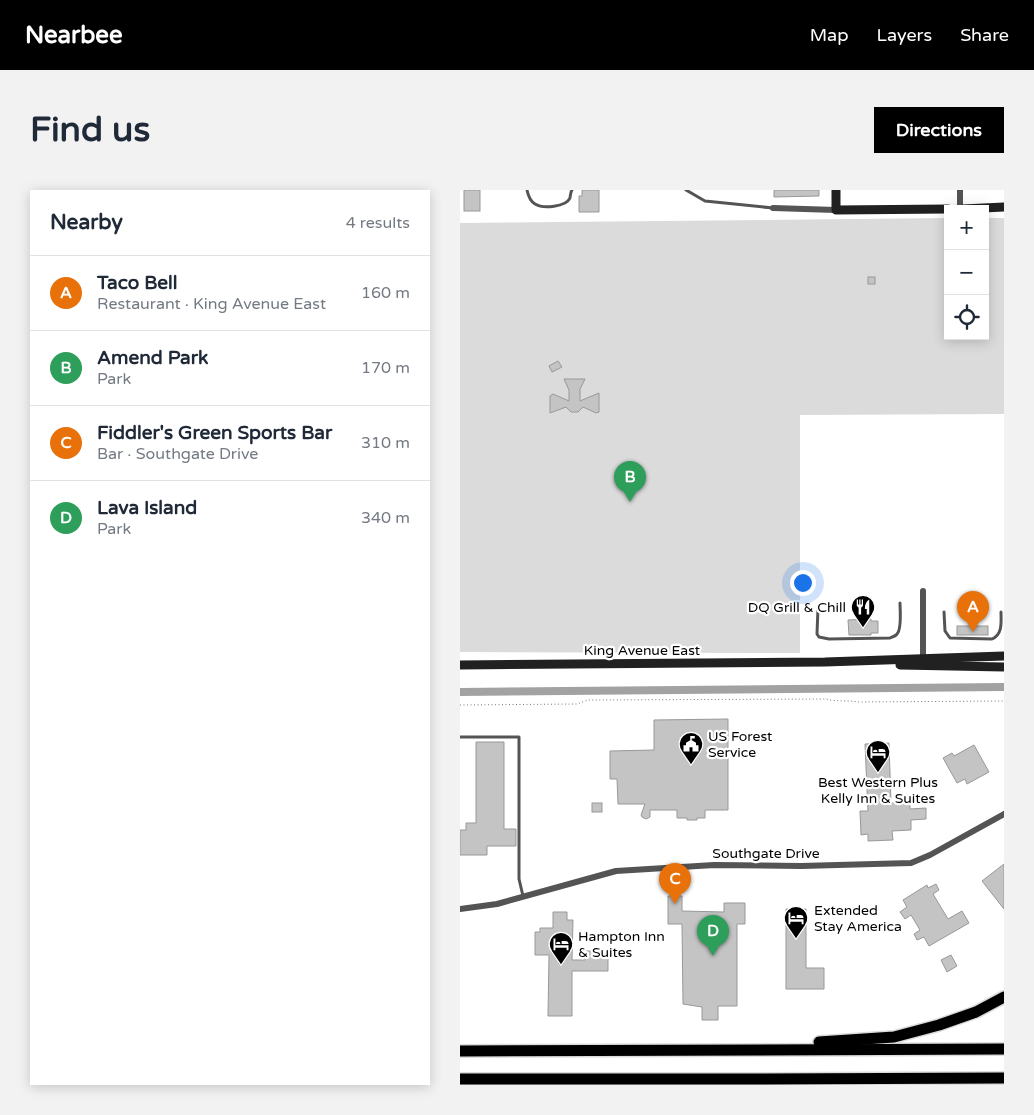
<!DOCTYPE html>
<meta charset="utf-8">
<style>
body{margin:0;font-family:"Varela Round",sans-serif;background:#f2f2f3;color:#1f2937}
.controls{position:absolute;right:15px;top:15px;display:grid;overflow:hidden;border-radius:0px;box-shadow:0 2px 12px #0003}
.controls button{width:45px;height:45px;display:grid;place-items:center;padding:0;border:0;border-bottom:1px solid #e0e1e3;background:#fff;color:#1f2937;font:25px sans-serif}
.you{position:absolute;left:342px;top:392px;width:18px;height:18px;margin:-12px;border:4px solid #fff;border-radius:50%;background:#1a73e8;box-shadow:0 0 0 8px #1a73e833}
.badge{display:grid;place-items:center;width:32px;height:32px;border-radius:50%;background:#000;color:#fff;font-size:16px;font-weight:700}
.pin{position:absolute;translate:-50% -41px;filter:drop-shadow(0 1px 2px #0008)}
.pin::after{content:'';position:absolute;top:26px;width:18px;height:15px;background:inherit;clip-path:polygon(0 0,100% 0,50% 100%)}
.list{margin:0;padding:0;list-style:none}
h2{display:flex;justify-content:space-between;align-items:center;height:65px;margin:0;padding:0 20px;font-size:21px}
h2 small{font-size:16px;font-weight:400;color:#747a83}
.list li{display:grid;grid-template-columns:32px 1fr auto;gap:15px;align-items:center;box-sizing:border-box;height:75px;padding:0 20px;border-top:1px solid #e0e1e3}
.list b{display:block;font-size:19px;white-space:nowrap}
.list p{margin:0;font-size:16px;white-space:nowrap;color:#747a83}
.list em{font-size:16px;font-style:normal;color:#747a83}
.icon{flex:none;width:28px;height:28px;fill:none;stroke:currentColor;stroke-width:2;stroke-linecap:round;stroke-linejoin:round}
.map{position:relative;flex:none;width:544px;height:895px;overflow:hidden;border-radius:0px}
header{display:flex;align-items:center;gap:30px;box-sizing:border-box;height:70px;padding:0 25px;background:#000;color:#fff}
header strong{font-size:24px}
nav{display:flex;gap:28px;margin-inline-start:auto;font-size:18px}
.intro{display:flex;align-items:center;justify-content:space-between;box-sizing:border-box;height:120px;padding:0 30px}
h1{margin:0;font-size:35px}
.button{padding:12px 22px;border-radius:0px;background:#000;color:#fff;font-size:18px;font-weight:700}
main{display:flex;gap:30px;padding:0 30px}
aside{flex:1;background:#fff;border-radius:0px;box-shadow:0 2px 12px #0003}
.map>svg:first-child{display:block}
</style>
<header>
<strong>Nearbee</strong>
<nav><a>Map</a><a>Layers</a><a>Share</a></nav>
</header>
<div class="intro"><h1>Find us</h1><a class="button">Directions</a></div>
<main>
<aside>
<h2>Nearby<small>4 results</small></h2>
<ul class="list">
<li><span class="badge" style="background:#e8710a">A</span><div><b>Taco Bell</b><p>Restaurant · King Avenue East</p></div><em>160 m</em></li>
<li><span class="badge" style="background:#2e9e5b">B</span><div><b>Amend Park</b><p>Park</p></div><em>170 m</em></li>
<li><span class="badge" style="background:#e8710a">C</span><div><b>Fiddler's Green Sports Bar</b><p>Bar · Southgate Drive</p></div><em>310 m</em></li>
<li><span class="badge" style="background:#2e9e5b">D</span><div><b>Lava Island</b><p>Park</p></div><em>340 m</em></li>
</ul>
</aside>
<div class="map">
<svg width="544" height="895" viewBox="0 0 544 895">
<rect width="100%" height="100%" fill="#fff"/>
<path fill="#dbdbdb" d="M488 28V146H525V28H544V224L340 225V463L0 462V33Z"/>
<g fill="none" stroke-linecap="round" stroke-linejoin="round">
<path stroke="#a2a2a2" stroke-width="8" d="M0 502 544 497"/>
</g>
<g fill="#c4c4c4" stroke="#989898">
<rect x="4" y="0" width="16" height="21"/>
<path d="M122 0H139V22H119V6H122Z"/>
<path d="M314 0H359V6L314 7Z"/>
<rect x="408" y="87" width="7" height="7"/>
<path d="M98 171 102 177 92 182 89 176Z"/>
<path d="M104 189H125L120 199V211L139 203V222L136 223 123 217 118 222H111L106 217 90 223V206L93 204 109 211V200Z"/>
<path d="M411 429V431H418V443H411V445H389L388 430Z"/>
<rect x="497" y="436" width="31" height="9"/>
<path d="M268 529V620H245V628H237V630H227V628H217V620H190V627L186 629 182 627 181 625 185 614H158L157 589H150V561L194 560V530Z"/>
<path d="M16 552H44V639H56V656H27V665H0V640H6V633H16Z"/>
<path d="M429 553 431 613H450V619L466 618V629L451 630V640L432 641 433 650 408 651V644L401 645 400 621H408L405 554Z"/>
<path d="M514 555 529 582 507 594 505 589 497 593 483 568 492 563 494 566Z"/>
<rect x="132" y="613" width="10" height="9"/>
<path d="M544 674V719L522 691Z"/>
<path d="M476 694 479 700 473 704 488 729 502 721 509 733 469 756 464 747 457 750 454 744 460 740 451 725 445 729 440 722 447 717 443 710 467 695 468 698Z"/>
<path d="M208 706H222V721L264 722V713H285V734H277V816H258V830H242V817L223 814 222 734H208Z"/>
<path d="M326 719H346V778H364V799H326Z"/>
<path d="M93 722H107V730H113L112 770H125V761H148V781H112V826H88L89 765H75V742H80V738H93Z"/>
<path d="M491 765 497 776 487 782 481 770Z"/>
</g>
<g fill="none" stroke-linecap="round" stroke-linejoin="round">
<g stroke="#dbdbdb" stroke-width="14">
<g id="highway">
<path d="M359 852 434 847 479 835 516 822 544 807"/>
<path d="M0 861 544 859"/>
<path d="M0 889H284L544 888"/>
</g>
</g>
<path stroke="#767676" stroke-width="1" stroke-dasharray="1 2.5" stroke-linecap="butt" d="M0 515 117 514 128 510 366 509C377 512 388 510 399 512L544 511"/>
<g stroke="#545454" stroke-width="3">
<path d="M67 0C68 5 70 11 75 14 83 19 106 17 110 8 110 7 111 1 112 0"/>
<path d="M226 0 245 11 313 18"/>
<path d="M364 414H361L358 418 357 444 359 447 369 449 430 448C432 447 436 446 437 444 442 439 440 420 440 413"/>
<path d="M484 422 485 441 490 448 532 449C543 444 541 432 541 422"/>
<path d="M0 547H59V689L63 706"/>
</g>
<g stroke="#545454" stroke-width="6">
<path d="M500 0V19"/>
<path d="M313 18 376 20"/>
<path d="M463 401V469"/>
<path d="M0 719 37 714 156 681 254 675 341 676 451 673 470 665 544 624"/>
</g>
<g stroke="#212121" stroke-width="9">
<path d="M376 0V20L488 19"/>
<path d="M503 19 544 17"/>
<path d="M0 475 365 472 544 466"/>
<path d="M440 475 544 477"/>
</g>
<use href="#highway" stroke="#000" stroke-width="11"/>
</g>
<defs>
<g id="restaurant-pin" transform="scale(1.25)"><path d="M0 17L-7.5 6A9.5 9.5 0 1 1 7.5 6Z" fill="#000" stroke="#fff"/><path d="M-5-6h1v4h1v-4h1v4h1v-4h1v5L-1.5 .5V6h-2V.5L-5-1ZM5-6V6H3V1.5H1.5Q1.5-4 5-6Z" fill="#fff"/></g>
<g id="civic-pin" transform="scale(1.25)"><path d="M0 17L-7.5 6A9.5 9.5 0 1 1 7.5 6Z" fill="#000" stroke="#fff"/><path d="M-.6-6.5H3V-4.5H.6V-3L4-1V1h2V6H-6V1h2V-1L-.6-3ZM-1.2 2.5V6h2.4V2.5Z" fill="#fff"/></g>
<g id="hotel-pin" transform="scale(1.25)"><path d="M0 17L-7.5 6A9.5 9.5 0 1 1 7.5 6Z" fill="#000" stroke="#fff"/><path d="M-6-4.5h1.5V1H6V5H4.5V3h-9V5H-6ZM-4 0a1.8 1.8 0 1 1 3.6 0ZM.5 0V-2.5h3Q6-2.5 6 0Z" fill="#fff"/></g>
</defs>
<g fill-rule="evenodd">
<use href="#restaurant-pin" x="403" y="417"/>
<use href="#civic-pin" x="231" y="554"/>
<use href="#hotel-pin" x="418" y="562"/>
<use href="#hotel-pin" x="336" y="728"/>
<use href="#hotel-pin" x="101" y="754"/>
</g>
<g text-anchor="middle" stroke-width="4.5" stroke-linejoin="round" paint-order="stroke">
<g font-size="14" fill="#000" stroke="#fff" text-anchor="start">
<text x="386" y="422" text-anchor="end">DQ Grill &amp; Chill</text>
<text x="248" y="551">US Forest<tspan x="248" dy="16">Service</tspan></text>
<text x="418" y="597" text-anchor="middle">Best Western Plus<tspan x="418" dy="16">Kelly Inn &amp; Suites</tspan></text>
<text x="354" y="725">Extended<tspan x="354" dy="16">Stay America</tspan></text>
<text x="118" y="751">Hampton Inn<tspan x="118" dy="16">&amp; Suites</tspan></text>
</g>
<g font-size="14" fill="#000" stroke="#fff">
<text x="182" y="465">King Avenue East</text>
<text x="306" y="668">Southgate Drive</text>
</g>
</g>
</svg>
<div class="controls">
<button>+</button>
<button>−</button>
<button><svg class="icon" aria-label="locate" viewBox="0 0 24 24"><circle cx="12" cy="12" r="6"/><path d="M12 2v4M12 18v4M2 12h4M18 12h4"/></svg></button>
</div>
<div class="you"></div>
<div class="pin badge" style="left:513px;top:442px;background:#e8710a">A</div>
<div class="pin badge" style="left:170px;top:312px;background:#2e9e5b">B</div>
<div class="pin badge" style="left:215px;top:714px;background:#e8710a">C</div>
<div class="pin badge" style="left:253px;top:766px;background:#2e9e5b">D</div>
</div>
</main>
